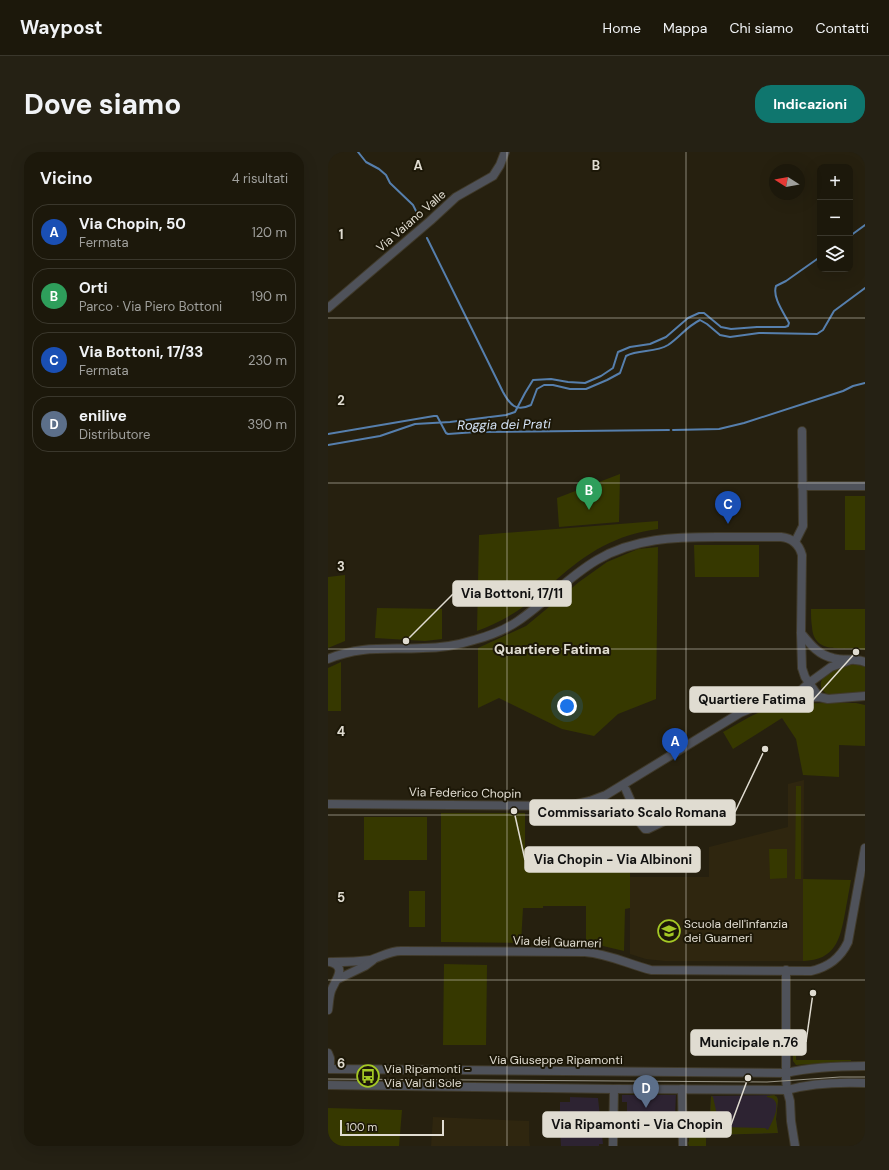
<!DOCTYPE html>
<html lang="it">
<meta charset="utf-8">
<style>
body{margin:0;font-family:"DM Sans",sans-serif;background:#252114;color:#f1f3f6}
.controls{position:absolute;right:12px;top:12px;display:grid;overflow:hidden;border-radius:8px;box-shadow:0 4px 16px #0002}
.controls button{width:36px;height:36px;display:grid;place-items:center;padding:0;border:0;border-bottom:1px solid #3a372c;background:#1c180b;color:#f1f3f6;font:20px sans-serif}
.compass{position:absolute;left:441px;top:12px;width:36px;height:36px;border-radius:50%;background:#1c180b;box-shadow:0 4px 16px #0002;rotate:281deg}
.scale{position:absolute;left:12px;bottom:10px;width:104px;box-sizing:border-box;padding-left:4px;border:2px solid #e0dcd1;border-top:0;font-size:11px;line-height:14px;white-space:nowrap;color:#e0dcd1;-webkit-text-stroke:3px #1c1707;paint-order:stroke}
.you{position:absolute;left:239px;top:554px;width:14px;height:14px;margin:-10px;border:3px solid #fff;border-radius:50%;background:#1a73e8;box-shadow:0 0 0 6px #1a73e833}
.badge{display:grid;place-items:center;width:26px;height:26px;border-radius:50%;background:#0f766e;color:#fff;font-size:13px;font-weight:700}
.pin{position:absolute;translate:-50% -33px;filter:drop-shadow(0 1px 2px #0008)}
.pin::after{content:'';position:absolute;top:21px;width:14px;height:12px;background:inherit;clip-path:polygon(0 0,100% 0,50% 100%)}
.list{margin:0;padding:0;list-style:none}
h2{display:flex;justify-content:space-between;align-items:center;height:52px;margin:0;padding:0 16px;font-size:17px}
h2 small{font-size:13px;font-weight:400;color:#a0a09d}
.list li{display:grid;grid-template-columns:26px 1fr auto;gap:12px;align-items:center;box-sizing:border-box;height:56px;margin:0 8px 8px;padding:0 8px;border:1px solid #3a372c;border-radius:16px}
.list b{display:block;font-size:15px;white-space:nowrap}
.list p{margin:0;font-size:13px;white-space:nowrap;color:#a0a09d}
.list em{font-size:13px;font-style:normal;color:#a0a09d}
.icon{flex:none;width:22px;height:22px;fill:none;stroke:currentColor;stroke-width:2;stroke-linecap:round;stroke-linejoin:round}
.map{position:relative;flex:none;width:537px;height:994px;overflow:hidden;border-radius:16px}
header{display:flex;align-items:center;gap:24px;box-sizing:border-box;height:56px;padding:0 20px;background:#1c180b;border-bottom:1px solid #3a372c}
header strong{font-size:19px}
nav{display:flex;gap:22px;margin-inline-start:auto;font-size:14px}
.intro{display:flex;align-items:center;justify-content:space-between;box-sizing:border-box;height:96px;padding:0 24px}
h1{margin:0;font-size:28px}
.button{padding:10px 18px;border-radius:16px;background:#0f766e;color:#fff;font-size:14px;font-weight:700}
main{display:flex;gap:24px;padding:0 24px}
aside{flex:1;background:#1c180b;border-radius:16px;box-shadow:0 4px 16px #0002}
.map>svg:first-child{display:block}
</style>
<header>
<strong>Waypost</strong>
<nav><a>Home</a><a>Mappa</a><a>Chi siamo</a><a>Contatti</a></nav>
</header>
<div class="intro"><h1>Dove siamo</h1><a class="button">Indicazioni</a></div>
<main>
<aside>
<h2>Vicino<small>4 risultati</small></h2>
<ul class="list">
<li><span class="badge" style="background:#1a4fb4">A</span><div><b>Via Chopin, 50</b><p>Fermata</p></div><em>120 m</em></li>
<li><span class="badge" style="background:#2e9e5b">B</span><div><b>Orti</b><p>Parco · Via Piero Bottoni</p></div><em>190 m</em></li>
<li><span class="badge" style="background:#1a4fb4">C</span><div><b>Via Bottoni, 17/33</b><p>Fermata</p></div><em>230 m</em></li>
<li><span class="badge" style="background:#5c6f8a">D</span><div><b>enilive</b><p>Distributore</p></div><em>390 m</em></li>
</ul>
</aside>
<div class="map">
<svg width="537" height="994" viewBox="0 0 537 994">
<rect width="100%" height="100%" fill="#26200f"/>
<g fill="#2d2332">
<path d="M294 943H348L347 964 334 963V968H303V963H299V950H294Z"/>
<path d="M446 943 449 945 450 948 448 967 450 981 381 983 383 944Z"/>
<path d="M242 945 270 946 275 992H271V994H233L232 977V950H242Z"/>
</g>
<g fill="#2f260f">
<path d="M476 628 475 809H337L318 807 302 802V725H381V695L460 675V632Z"/>
<path d="M105 965 201 969V988L202 994H103Z"/>
</g>
<g fill="#363800">
<path d="M292 322 291 370 231 375 229 346Z"/>
<rect x="517" y="344" width="20" height="54"/>
<path d="M330 369V377C287 383 260 400 228 428 217 437 207 447 195 455 181 465 165 473 149 479L151 383Z"/>
<path d="M366 393H431V425H367Z"/>
<path d="M330 395 328 547 290 562 266 584 234 577 171 546 150 556V496L198 474 251 430 279 410 310 397Z"/>
<path d="M17 423V489L0 496V425Z"/>
<path d="M49 456 114 457V487L97 489 47 486Z"/>
<path d="M483 457H537V498C518 493 486 505 484 475 483 469 483 463 483 457Z"/>
<path d="M13 510V559H0V516Z"/>
<path d="M520 513H530L537 515V541C529 542 505 545 499 542 496 540 494 538 493 535 490 522 512 515 520 513Z"/>
<path d="M528 551 537 553V594L511 593V625L475 623 468 587 454 566 405 597 395 580C406 574 418 566 430 561 461 549 496 551 528 551Z"/>
<path d="M468 634H473V727H467Z"/>
<path d="M113 661H197V700L302 701V756L297 757 296 799 275 794 258 792V754H215V756H195L193 791 113 790Z"/>
<rect x="36" y="665" width="63" height="43"/>
<path d="M441 697H459V726L442 727Z"/>
<path d="M475 727 523 728C521 739 519 750 517 761 512 788 507 808 475 809Z"/>
<rect x="81" y="739" width="16" height="36"/>
<path d="M116 812 159 813 158 893H115Z"/>
<path d="M465 902H468V908H523V909L468 913 465 909Z"/>
<path d="M446 943 449 945 450 948 448 967 450 981 381 983 383 944 385 945 391 972 394 975 437 976 440 978C443 972 454 953 445 947 444 946 440 945 439 945V944Z"/>
<path d="M0 956 74 958 71 994H0Z"/>
<path d="M361 983H378V994H361L360 991 361 989Z"/>
</g>
<g fill="none" stroke-linecap="round" stroke-linejoin="round">
<g stroke="#567fad" stroke-width="2">
<path d="M30 0 38 10 51 17 58 23 62 31 85 53 92 67"/>
<path d="M522 84 537 73"/>
<path d="M99 86 175 240C182 253 188 260 203 253L209 237 216 233H225L242 237H258L279 228 292 221 298 204C311 197 327 201 340 193 352 185 358 175 372 168L379 172 392 183 402 185 431 181 489 182 495 178 506 159 537 136"/>
<path d="M345 278 391 277 416 271 515 239 525 234 537 231"/>
<path d="M0 282 106 264H109L118 281 120 282 148 280 341 278"/>
<path d="M0 293 52 284 87 272 122 270 178 263 187 260 197 241 205 228 223 227 240 230 257 231 273 224 285 216 290 200 302 195 322 192 338 185 360 166 371 161H376L393 175 403 177 429 175H457L460 174 461 171C456 161 444 145 448 134L458 129 492 105"/>
</g>
<g stroke="#403a2a" stroke-width="10">
<g id="minor">
<path d="M0 156 102 69 128 45 165 24 172 13 177 0"/>
<path d="M474 334H537"/>
<path d="M467 390 475 374 474 279"/>
<path d="M473 481C482 492 490 503 505 506 516 509 526 506 537 510"/>
<path d="M0 507C34 493 60 498 95 496 112 496 130 493 146 488 161 484 177 478 190 469 218 450 240 425 269 408 306 386 347 385 389 385 410 385 431 385 453 385 464 386 471 392 474 403L473 481 474 516 477 525 491 545"/>
<path d="M462 545 468 546 491 545 500 547 537 544"/>
<path d="M298 638 313 672 317 677H320L349 663"/>
<path d="M0 652 240 654 262 649 278 643 412 561 438 550 462 545 469 542 481 531 503 515 525 507"/>
<path d="M3 810C16 810 29 810 42 808 53 805 61 799 73 799L257 800C281 802 300 812 323 818L483 819C500 815 512 807 520 790L537 696"/>
<path d="M458 818V926L459 938 462 949 463 969 467 994"/>
<path d="M10 827 37 814 45 808"/>
<path d="M0 858C1 852 1 845 3 839 7 828 20 815 2 810"/>
<path d="M0 901 2 906V917"/>
<path d="M2 917 458 921C484 915 511 914 537 914"/>
<path d="M0 933 286 937 459 938C484 931 511 930 537 931"/>
<path d="M354 937 355 994"/>
<path d="M285 994 286 937"/>
</g>
</g>
<use href="#minor" stroke="#4f525a" stroke-width="8"/>
<path stroke="#9a9688" stroke-width="1" d="M0 927 439 930 512 925H537"/>
</g>
<path fill="none" stroke="#e0dcd1" stroke-width="1" stroke-opacity="0.55" d="M179 0V994M358 0V994M0 166H537M0 331H537M0 497H537M0 663H537M0 828H537"/>
<defs>
<g id="school-ring" transform="scale(1.15)"><circle r="9.5" fill="#1c1707" stroke="#a4c825" stroke-width="1.5"/><path d="M0-5L7-2L0 1L-7-2ZM-4 1L0 2.5L4 1V4Q0 6-4 4Z" fill="#a4c825"/></g>
<g id="bus-ring" transform="scale(1.15)"><circle r="9.5" fill="#1c1707" stroke="#a4c825" stroke-width="1.5"/><path d="M-5-6H5V4H4V6H2V4H-2V6H-4V4H-5ZM-3.5-4V0h7V-4ZM-3.5 1.2v1.5H-2V1.2ZM2 1.2v1.5H3.5V1.2Z" fill="#a4c825"/></g>
</defs>
<g fill-rule="evenodd">
<use href="#school-ring" x="341" y="779"/>
<use href="#bus-ring" x="40" y="924"/>
</g>
<g text-anchor="middle" stroke-width="4" stroke-linejoin="round" paint-order="stroke">
<g font-size="12" fill="#e0dcd1" stroke="#1c1707">
<text transform="translate(83 69) rotate(-41)" y="4">Via Vaiano Valle</text>
<text transform="translate(137 641) rotate(1)" y="4">Via Federico Chopin</text>
<text transform="translate(229 790) rotate(2)" y="4">Via dei Guarneri</text>
<text x="228" y="912">Via Giuseppe Ripamonti</text>
</g>
<g font-size="12" fill="#e0dcd1" stroke="#1c1707" text-anchor="start">
<text x="356" y="776">Scuola dell'infanzia<tspan x="356" dy="14">dei Guarneri</tspan></text>
<text x="56" y="921">Via Ripamonti -<tspan x="56" dy="14">Via Val di Sole</tspan></text>
</g>
<g font-size="13" font-style="italic" fill="#d5e4f8" stroke="#1c1707">
<text transform="translate(176 272) rotate(-1)" y="5">Roggia dei Prati</text>
</g>
<g font-size="14" font-weight="bold" fill="#e0dcd1" stroke="#1c1707">
<text x="224" y="502">Quartiere Fatima</text>
</g>
</g>
<g font-size="13" text-anchor="middle" font-weight="bold" fill="#e0dcd1" stroke="#1c1707" stroke-width="4" stroke-linejoin="round" paint-order="stroke">
<text x="90" y="18">A</text>
<text x="268" y="18">B</text>
<text x="13" y="87">1</text>
<text x="13" y="253">2</text>
<text x="13" y="419">3</text>
<text x="13" y="584">4</text>
<text x="13" y="750">5</text>
<text x="13" y="916">6</text>
</g>
<path fill="none" stroke="#e0dcd1" stroke-width="1.5" d="M78 489L125 442M528 500L485 548M437 597L407 660M186 659L197 708M485 841L478 890M420 926L403 973"/>
<g fill="#e0dcd1" stroke="#1c1707" stroke-width="1.5">
<circle cx="78" cy="489" r="4"/>
<circle cx="528" cy="500" r="4"/>
<circle cx="437" cy="597" r="4"/>
<circle cx="186" cy="659" r="4"/>
<circle cx="485" cy="841" r="4"/>
<circle cx="420" cy="926" r="4"/>
</g>
<g fill="#e0dcd1" stroke="#e0dcd1" stroke-width="1.5">
<rect x="125" y="429" width="118" height="25" rx="4"/>
<rect x="362" y="535" width="123" height="25" rx="4"/>
<rect x="202" y="648" width="205" height="25" rx="4"/>
<rect x="197" y="695" width="175" height="25" rx="4"/>
<rect x="363" y="878" width="115" height="25" rx="4"/>
<rect x="215" y="960" width="188" height="25" rx="4"/>
</g>
<g font-size="13" text-anchor="middle" font-weight="bold" fill="#111">
<text x="184" y="446">Via Bottoni, 17/11</text>
<text x="424" y="552">Quartiere Fatima</text>
<text x="304" y="665">Commissariato Scalo Romana</text>
<text x="285" y="712">Via Chopin - Via Albinoni</text>
<text x="421" y="895">Municipale n.76</text>
<text x="309" y="977">Via Ripamonti - Via Chopin</text>
</g>
</svg>
<div class="controls">
<button>+</button>
<button>−</button>
<button><svg class="icon" aria-label="layers" viewBox="0 0 24 24"><path d="M12 4l9 5-9 5-9-5zM3 14l9 5 9-5"/></svg></button>
</div>
<svg class="compass" viewBox="-18 -18 36 36"><path d="M0-13l5 13h-10z" fill="#e53935"/><path d="M0 13l5-13h-10z" fill="#a0a09d"/></svg>
<div class="scale">100 m</div>
<div class="you"></div>
<div class="pin badge" style="left:347px;top:609px;background:#1a4fb4">A</div>
<div class="pin badge" style="left:261px;top:358px;background:#2e9e5b">B</div>
<div class="pin badge" style="left:400px;top:372px;background:#1a4fb4">C</div>
<div class="pin badge" style="left:318px;top:956px;background:#5c6f8a">D</div>
</div>
</main>
